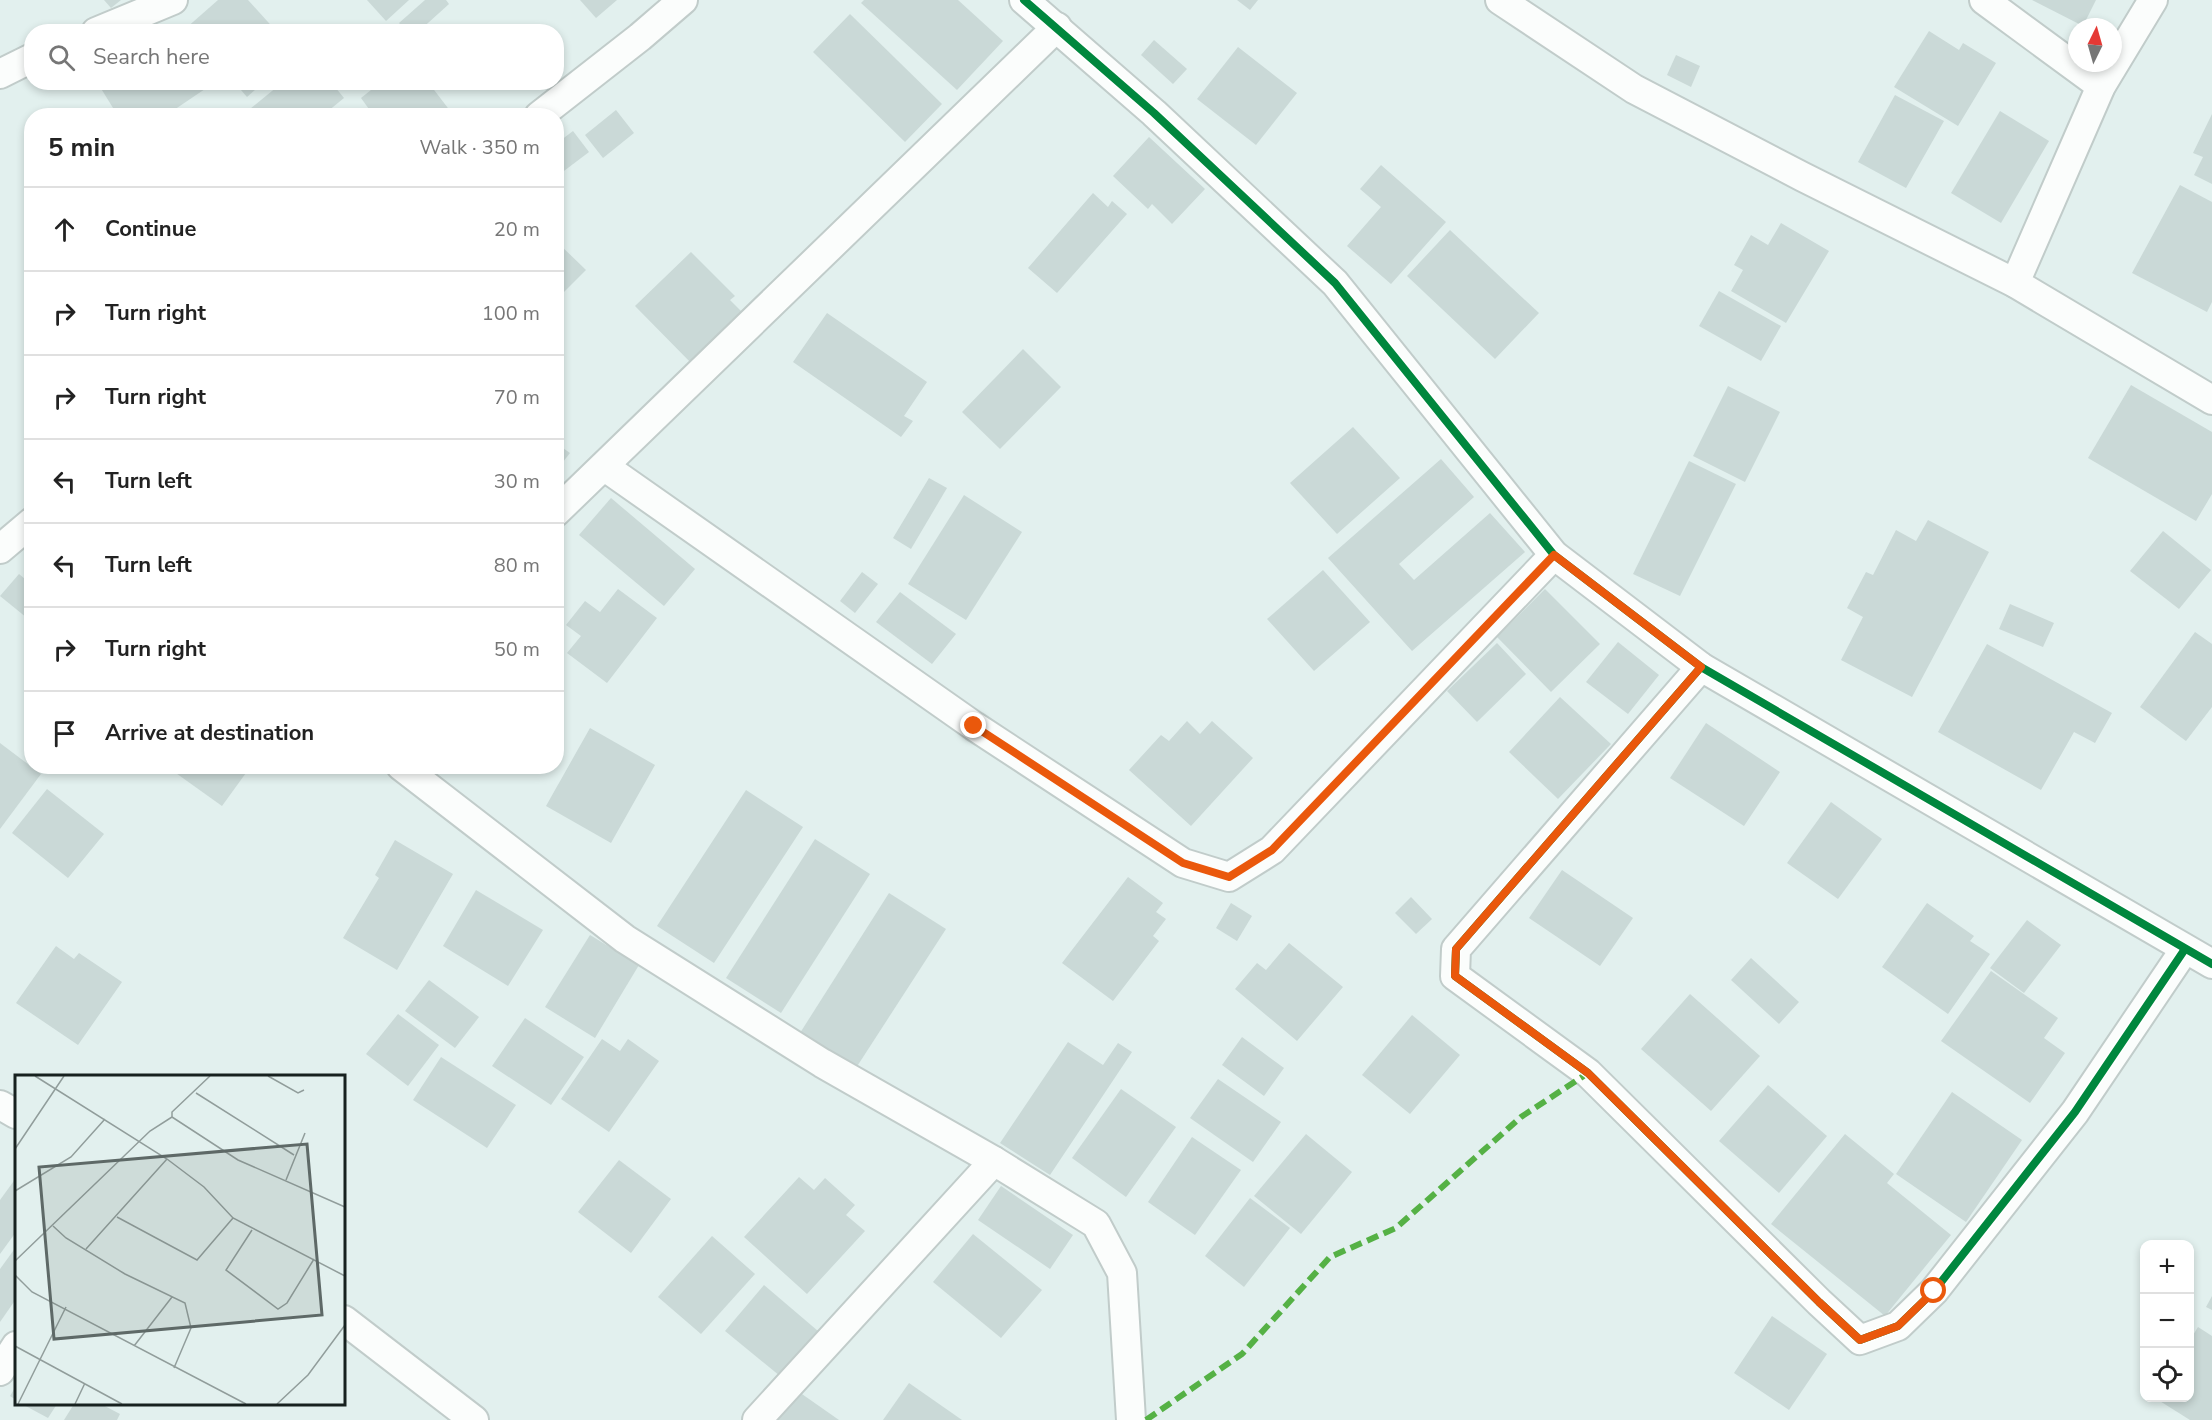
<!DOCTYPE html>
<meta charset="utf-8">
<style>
body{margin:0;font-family:"Nunito Sans",sans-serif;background:#f2f2f2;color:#222}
.controls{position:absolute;right:18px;bottom:18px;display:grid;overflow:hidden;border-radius:12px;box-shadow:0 3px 9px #0003}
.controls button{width:54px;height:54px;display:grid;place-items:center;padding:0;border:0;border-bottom:2px solid #e0e0e0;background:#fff;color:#222;font:30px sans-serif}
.compass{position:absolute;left:2068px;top:18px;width:54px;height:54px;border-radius:50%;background:#fff;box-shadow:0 3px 9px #0003;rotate:5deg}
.stop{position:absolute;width:18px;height:18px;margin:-14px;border:4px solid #ea580c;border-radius:50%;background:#fff}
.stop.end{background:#ea580c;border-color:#fff;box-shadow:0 2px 6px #0008}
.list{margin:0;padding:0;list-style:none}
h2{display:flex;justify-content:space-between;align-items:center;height:78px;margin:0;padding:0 24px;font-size:26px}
h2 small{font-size:20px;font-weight:400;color:#767676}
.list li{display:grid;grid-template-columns:39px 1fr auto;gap:18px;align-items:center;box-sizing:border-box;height:84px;padding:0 24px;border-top:2px solid #e0e0e0}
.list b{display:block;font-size:22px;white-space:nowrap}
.list em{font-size:20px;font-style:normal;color:#767676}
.icon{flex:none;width:33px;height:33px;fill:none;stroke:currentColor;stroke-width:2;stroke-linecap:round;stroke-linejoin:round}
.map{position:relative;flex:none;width:2212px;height:1420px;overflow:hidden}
.search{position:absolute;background:#fff;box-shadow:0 3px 9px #0003;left:24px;top:24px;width:540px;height:66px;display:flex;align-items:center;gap:15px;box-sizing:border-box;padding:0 21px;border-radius:24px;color:#767676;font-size:22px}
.panel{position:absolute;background:#fff;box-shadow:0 3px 9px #0003;left:24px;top:108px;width:540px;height:666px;border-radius:24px}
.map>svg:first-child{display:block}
</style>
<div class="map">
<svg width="2212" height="1420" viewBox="0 0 2212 1420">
<rect width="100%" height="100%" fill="#e2f0ee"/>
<g fill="#cad9d7">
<path d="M104 0H121L111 8Z"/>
<path d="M218 0H248L277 32H187L185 29Z"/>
<path d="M367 0H409L386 21Z"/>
<path d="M425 0H446L449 4 418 32H407L399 23Z"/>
<path d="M580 0H617L596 18Z"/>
<path d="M864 0H958L1003 41 957 90 861 3Z"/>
<path d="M1237 0H1258L1250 10Z"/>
<path d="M2032 0H2096L2083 26Z"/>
<path d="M850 14 942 104 905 142 813 52Z"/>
<path d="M1929 31 1959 50 1963 43 1996 63 1958 126 1894 87Z"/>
<path d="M1154 40 1187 69 1173 84 1141 55Z"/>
<path d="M1238 47 1297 93 1256 145 1197 99Z"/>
<path d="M1676 55 1700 66 1691 87 1667 75Z"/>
<path d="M97 82H201L205 89 165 116H118Z"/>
<path d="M234 82H264L247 97Z"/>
<path d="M283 82H331L344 98 322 116H255L250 109Z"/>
<path d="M381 82H428L454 116H374L361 98Z"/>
<path d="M1895 95 1944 121 1906 188 1858 162Z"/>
<path d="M616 110 634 133 603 158 585 135Z"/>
<path d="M2000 111 2049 141 2001 223 1951 193Z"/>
<path d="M2212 114V184L2194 175 2203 157 2193 153Z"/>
<path d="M573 131 589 152 556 177V144Z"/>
<path d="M1149 137 1205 189 1172 224 1152 204 1148 209 1113 176Z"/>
<path d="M1381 165 1446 222 1391 284 1347 246 1381 207 1360 189Z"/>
<path d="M2180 185 2212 202V302L2207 312 2132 273Z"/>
<path d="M1093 193 1108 207 1112 201 1127 214 1057 293 1028 268Z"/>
<path d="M1781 223 1829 251 1786 323 1731 291 1743 270 1734 265 1751 235 1768 245Z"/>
<path d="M1450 230 1539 313 1495 359 1407 276Z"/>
<path d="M556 241 586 270 556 300Z"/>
<path d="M691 252 735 296 730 300 746 316 695 367 635 306Z"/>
<path d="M1719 291 1781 326 1761 361 1699 326Z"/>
<path d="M827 313 927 382 904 416 913 421 901 437 793 362Z"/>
<path d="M1023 349 1061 387 1000 449 962 412Z"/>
<path d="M2131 385 2212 432V494L2196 521 2088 458Z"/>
<path d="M1728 386 1780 412 1745 482 1693 456Z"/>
<path d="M1353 427 1400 478 1337 534 1290 483Z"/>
<path d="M556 443 570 453 556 471Z"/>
<path d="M1441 459 1474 497 1399 564 1414 580 1490 513 1525 552 1412 651 1328 558Z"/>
<path d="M1689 461 1736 484 1680 596 1633 574Z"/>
<path d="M929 478 947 488 911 549 893 538Z"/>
<path d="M964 495 1022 532 966 620 908 584Z"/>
<path d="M611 498 695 569 664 606 579 535Z"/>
<path d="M1928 520 1989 552 1912 697 1841 660 1863 617 1847 608 1866 572 1873 575 1896 530 1916 541Z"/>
<path d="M2163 531 2211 570 2179 609 2130 571Z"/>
<path d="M1323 570 1370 622 1314 671 1267 619Z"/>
<path d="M862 572 878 584 855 613 840 601Z"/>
<path d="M19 574 32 585V622L0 596Z"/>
<path d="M618 589 657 618 607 683 567 653 581 636 566 625 585 601 600 612Z"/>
<path d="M1545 589 1600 644 1551 692 1497 637Z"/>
<path d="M900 592 956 634 932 664 876 622Z"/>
<path d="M2010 604 2054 623 2043 647 1999 629Z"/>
<path d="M2195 632 2212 644V707L2186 741 2140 707Z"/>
<path d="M1618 642 1659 675 1628 714 1586 682Z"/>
<path d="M1497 643 1526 674 1477 722 1447 691Z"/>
<path d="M1987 644 2112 713 2095 743 2074 732 2041 790 1938 732Z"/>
<path d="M1560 697 1611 744 1558 799 1509 752Z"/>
<path d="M1187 721 1200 734 1212 721 1253 758 1191 826 1129 770 1161 735 1169 741Z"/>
<path d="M1706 723 1780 772 1744 826 1670 778Z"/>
<path d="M590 728 655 765 611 843 546 806Z"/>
<path d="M0 743 41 774 0 829Z"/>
<path d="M176 766H251L222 806 173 771Z"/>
<path d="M47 789 104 834 68 878 12 833Z"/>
<path d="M746 790 803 827 714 963 657 926Z"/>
<path d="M1831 802 1882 839 1838 899 1787 863Z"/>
<path d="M815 839 870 874 781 1013 726 978Z"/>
<path d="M395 840 453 874 397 970 343 938 379 878 375 875Z"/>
<path d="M1562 870 1633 918 1600 966 1529 918Z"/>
<path d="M1128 877 1163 903 1156 912 1166 919 1153 936 1159 941 1113 1001 1062 963Z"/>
<path d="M476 890 543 930 508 986 443 946Z"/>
<path d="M889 893 946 929 856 1068 800 1033Z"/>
<path d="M1411 897 1432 919 1416 934 1395 913Z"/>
<path d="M1231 903 1252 916 1237 941 1216 928Z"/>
<path d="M1927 903 1974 936 1970 941 1990 954 1948 1014 1882 967Z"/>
<path d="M2027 920 2061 945 2024 993 1990 968Z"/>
<path d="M590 935 639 965 595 1038 545 1007Z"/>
<path d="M1289 943 1343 987 1297 1041 1235 989 1257 963 1266 970Z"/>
<path d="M56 946 74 959 79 953 122 982 78 1045 16 1003Z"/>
<path d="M1751 958 1799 1002 1779 1024 1731 980Z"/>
<path d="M1991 971 2058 1018 2044 1038 2065 1053 2030 1103 1941 1041Z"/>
<path d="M429 980 479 1017 455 1048 405 1011Z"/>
<path d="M1690 994 1760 1056 1711 1111 1641 1049Z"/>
<path d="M398 1014 439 1045 408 1086 366 1054Z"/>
<path d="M1412 1015 1460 1055 1410 1114 1362 1075Z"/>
<path d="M525 1018 584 1057 551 1105 492 1066Z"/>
<path d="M1242 1037 1284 1068 1264 1096 1222 1065Z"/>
<path d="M602 1039 620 1051 628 1039 659 1061 609 1132 561 1099Z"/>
<path d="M1068 1042 1103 1065 1118 1043 1132 1052 1050 1175 1000 1143Z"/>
<path d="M441 1057 516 1105 487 1148 413 1100Z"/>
<path d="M1218 1079 1281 1122 1253 1162 1190 1118Z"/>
<path d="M1768 1085 1827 1136 1779 1193 1719 1141Z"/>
<path d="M1121 1089 1176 1127 1126 1197 1072 1158Z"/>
<path d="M1952 1092 2022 1140 1966 1222 1896 1174Z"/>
<path d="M1306 1134 1352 1172 1301 1234 1254 1196Z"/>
<path d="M1845 1134 1894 1174 1887 1183 1951 1235 1885 1316 1771 1224Z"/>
<path d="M1192 1137 1241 1170 1195 1235 1148 1202Z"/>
<path d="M619 1160 671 1199 631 1253 578 1212Z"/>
<path d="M799 1177 814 1190 825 1178 855 1205 846 1215 865 1231 807 1294 744 1237Z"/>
<path d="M16 1178V1232L0 1254V1200Z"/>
<path d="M1001 1186 1073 1235 1050 1269 978 1220Z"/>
<path d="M1250 1198 1290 1228 1244 1287 1205 1256Z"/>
<path d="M973 1234 1042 1290 1001 1338 933 1282Z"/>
<path d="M712 1236 755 1274 701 1334 658 1297Z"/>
<path d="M16 1247V1299L0 1322V1269Z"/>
<path d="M764 1285 818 1331 780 1376 725 1331Z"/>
<path d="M2212 1296V1310L2206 1307Z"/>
<path d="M1772 1316 1827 1354 1789 1410 1734 1373Z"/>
<path d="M2198 1327 2212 1336V1420H2190L2155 1398H2190V1340Z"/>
<path d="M909 1383 962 1420H883Z"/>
<path d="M16 1386V1400L10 1396Z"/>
<path d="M799 1392 839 1420H778Z"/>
<path d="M22 1404H57L48 1418Z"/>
<path d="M74 1404H101L120 1414 117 1420H64Z"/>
</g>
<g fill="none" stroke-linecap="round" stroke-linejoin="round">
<g stroke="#c1ccca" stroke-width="32">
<g id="street">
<path d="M1024 0 1154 113 1335 283 1554 555 1701 667 2212 964"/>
<path d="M1500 0 1634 89 1803 177 2015 283 2212 400"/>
<path d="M1984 0 2101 86"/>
<path d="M96 32 173 0"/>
<path d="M0 74 32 58"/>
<path d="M539 116 640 37 683 0"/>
<path d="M2015 283 2101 86 2153 0"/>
<path d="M605 467 974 726 1183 863 1229 877 1272 850 1554 555"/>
<path d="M556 512 1057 27"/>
<path d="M0 549 32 522"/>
<path d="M1701 667 1456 949 1455 976 1588 1073 1819 1302 1860 1340 1898 1326 1934 1291 2075 1112 2185 949"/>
<path d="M401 766 625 939 822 1063 994 1161 1096 1224 1122 1273 1131 1420"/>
<path d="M0 1105 16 1114"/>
<path d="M344 1320 474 1420"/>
<path d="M0 1371 16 1346"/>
<path d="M757 1420 994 1161"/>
</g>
</g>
<use href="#street" stroke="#fbfdfc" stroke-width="28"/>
<path stroke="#55b145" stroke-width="6" stroke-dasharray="12 6" stroke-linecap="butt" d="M1146 1420 1242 1354 1330 1257 1396 1228 1521 1117 1588 1073"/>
<g stroke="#fff" stroke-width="11">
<g id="cycleway">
<path d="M1024 0 1154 113 1335 283 1554 555 1701 667 2212 964"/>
<path d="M1701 667 1456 949 1455 976 1588 1073 1819 1302 1860 1340 1898 1326 1934 1291 2075 1112 2185 949"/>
</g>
</g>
<use href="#cycleway" stroke="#00873e" stroke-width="8"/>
</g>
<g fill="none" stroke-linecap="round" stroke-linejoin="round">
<path stroke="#ea580c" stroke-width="8" d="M974 726 1183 863 1229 877 1272 850 1554 555 1701 667 1456 949 1455 976 1588 1073 1819 1302 1860 1340 1898 1326 1934 1291"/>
</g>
<g transform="translate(15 1075)">
<rect width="330" height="330" fill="#e2f0ee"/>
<path fill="none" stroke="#919d9b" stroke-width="1.5" d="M20 1 152 84 189 112 218 143 330 201M253 1 283 18 289 15M181 18 279 80M157 42 223 85 330 132M0 74 49 1M271 105 290 58M0 116 56 82 90 44M102 142 182 185 218 143M38 151 51 163 110 199 170 228 176 253 159 293M237 155 211 195 263 234 272 228 299 184M71 174 152 84M0 186 135 56 157 42V37L195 1M0 200 17 217 231 329M0 271 107 329M119 271 157 222M3 329 51 232M60 329 70 308M262 329 293 300 330 250"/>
<path fill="#5e6967" fill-opacity="0.15" stroke="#5e6967" stroke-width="3" d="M292 69 307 240 39 264 24 92Z"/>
<rect width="330" height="330" fill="none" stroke="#17211f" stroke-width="3"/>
</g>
</svg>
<div class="controls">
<button>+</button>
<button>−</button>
<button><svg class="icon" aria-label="locate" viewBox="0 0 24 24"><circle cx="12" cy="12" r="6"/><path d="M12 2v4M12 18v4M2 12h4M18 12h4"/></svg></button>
</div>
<svg class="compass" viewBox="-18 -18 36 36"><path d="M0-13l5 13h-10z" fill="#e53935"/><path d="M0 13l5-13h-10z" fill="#767676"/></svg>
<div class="stop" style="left:1934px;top:1291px"></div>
<div class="stop end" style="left:974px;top:726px"></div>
<div class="search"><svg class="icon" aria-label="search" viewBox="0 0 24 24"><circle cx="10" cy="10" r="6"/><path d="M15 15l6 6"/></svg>Search here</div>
<section class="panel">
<h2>5 min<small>Walk · 350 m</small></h2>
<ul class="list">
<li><svg class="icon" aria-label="ahead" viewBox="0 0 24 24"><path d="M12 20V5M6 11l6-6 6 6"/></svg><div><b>Continue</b></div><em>20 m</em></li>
<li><svg class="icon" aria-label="right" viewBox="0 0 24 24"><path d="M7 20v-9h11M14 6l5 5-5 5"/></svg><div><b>Turn right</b></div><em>100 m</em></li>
<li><svg class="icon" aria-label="right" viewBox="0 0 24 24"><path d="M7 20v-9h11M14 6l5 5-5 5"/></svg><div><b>Turn right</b></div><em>70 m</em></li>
<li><svg class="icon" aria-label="left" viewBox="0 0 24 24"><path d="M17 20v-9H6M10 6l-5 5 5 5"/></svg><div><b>Turn left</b></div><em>30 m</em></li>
<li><svg class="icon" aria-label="left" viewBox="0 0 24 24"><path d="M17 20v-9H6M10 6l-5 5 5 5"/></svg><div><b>Turn left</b></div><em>80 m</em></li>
<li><svg class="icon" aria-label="right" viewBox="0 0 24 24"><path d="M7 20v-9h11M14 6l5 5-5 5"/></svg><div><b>Turn right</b></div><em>50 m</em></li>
<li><svg class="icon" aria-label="arrive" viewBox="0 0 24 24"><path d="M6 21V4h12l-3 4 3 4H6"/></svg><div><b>Arrive at destination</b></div></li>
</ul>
</section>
</div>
